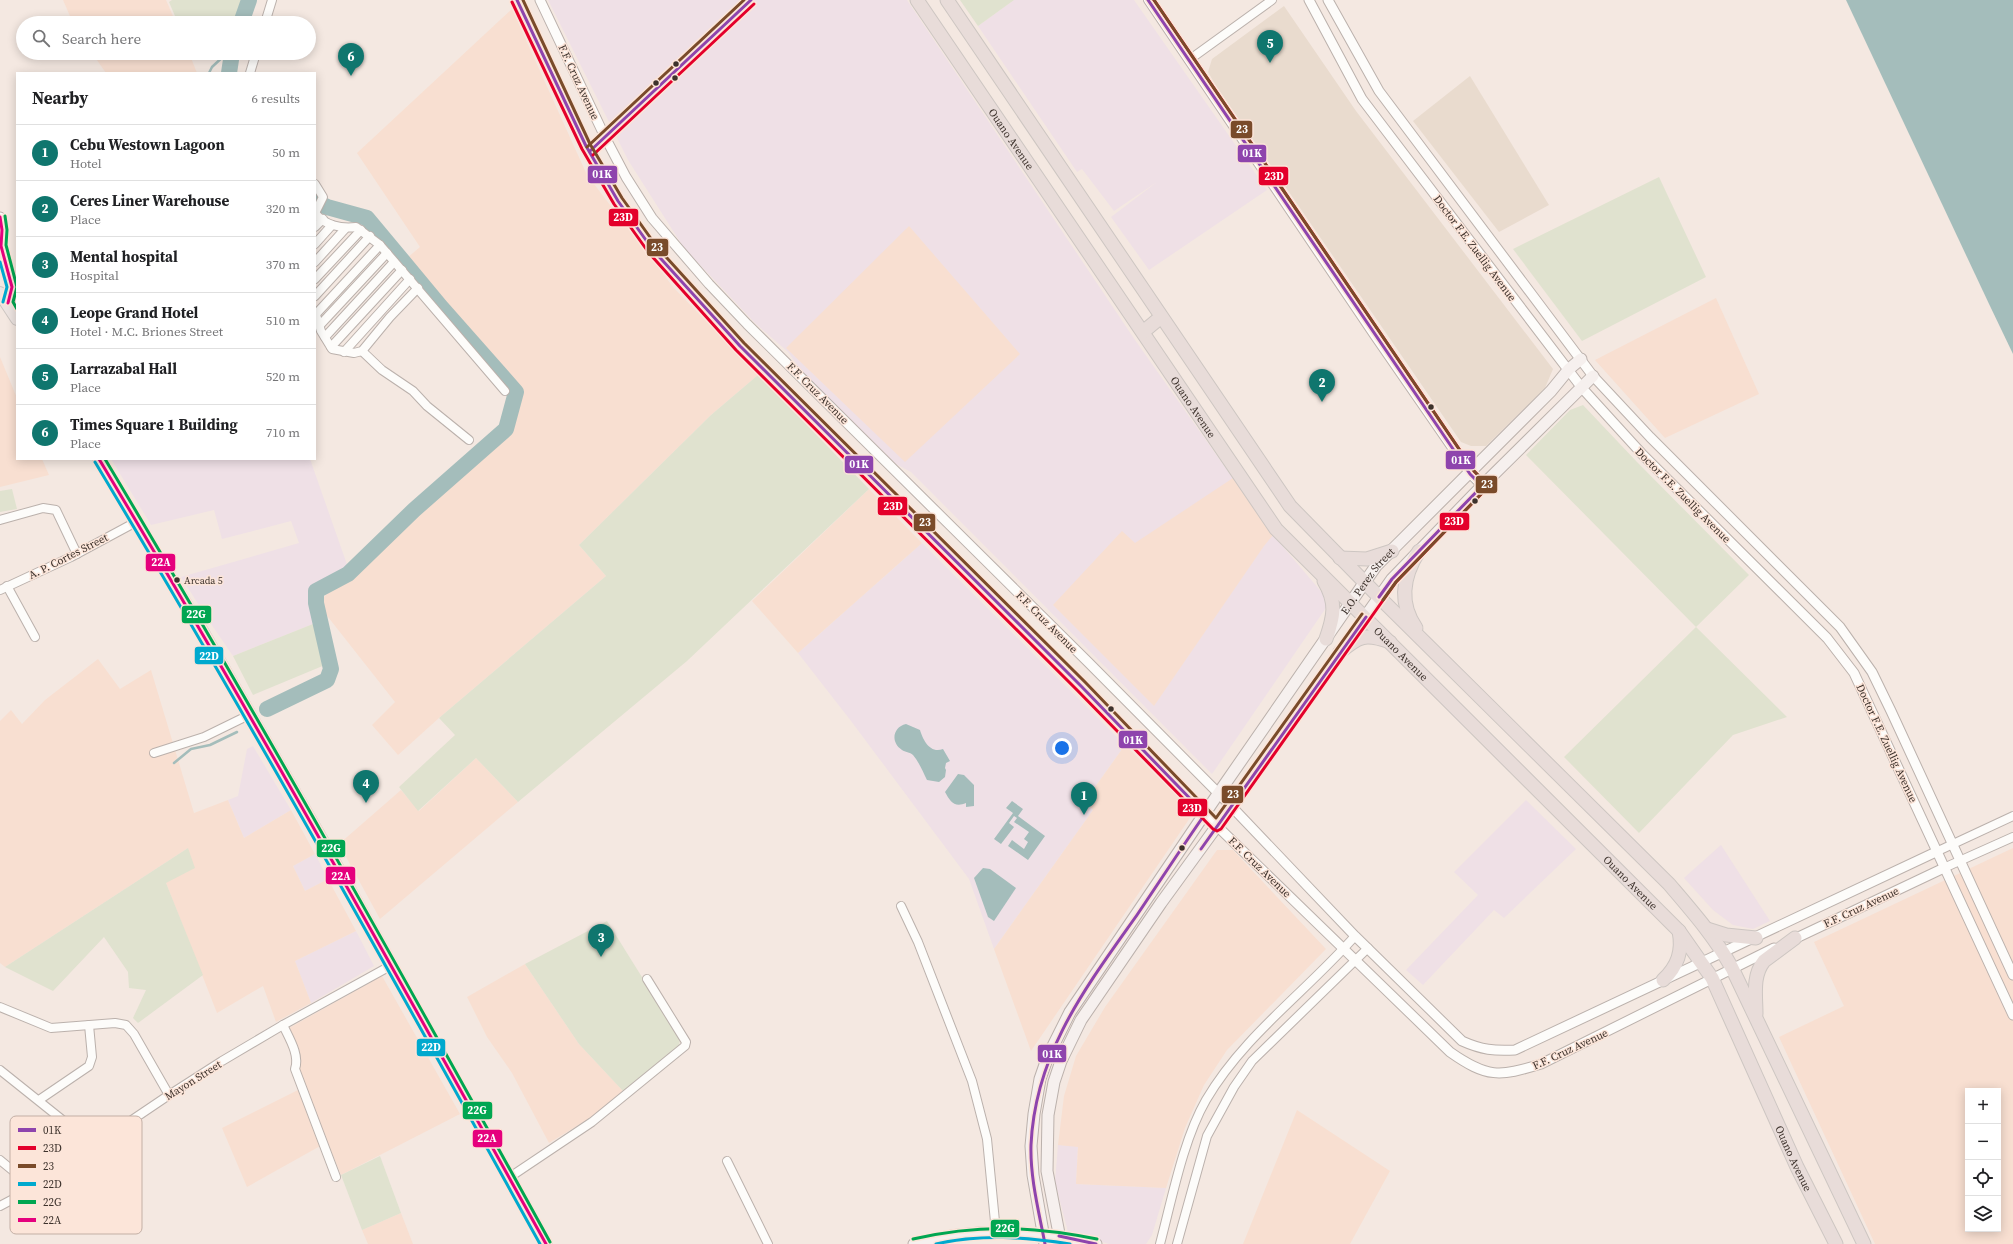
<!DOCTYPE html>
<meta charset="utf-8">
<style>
body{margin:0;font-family:"Source Serif 4",serif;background:#f2f2f2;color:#202124}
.controls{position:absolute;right:12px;bottom:12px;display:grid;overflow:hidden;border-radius:0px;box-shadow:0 2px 10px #0003}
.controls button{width:36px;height:36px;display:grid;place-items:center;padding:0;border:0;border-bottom:1px solid #e0e0e0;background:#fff;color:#202124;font:20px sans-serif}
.you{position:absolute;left:1062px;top:748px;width:14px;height:14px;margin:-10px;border:3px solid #fff;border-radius:50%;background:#1a73e8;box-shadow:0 0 0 6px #1a73e833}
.badge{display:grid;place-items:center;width:26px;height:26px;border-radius:50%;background:#0f766e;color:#fff;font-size:13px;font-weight:700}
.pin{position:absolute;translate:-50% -33px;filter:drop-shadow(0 1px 2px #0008)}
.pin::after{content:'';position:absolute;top:21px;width:14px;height:12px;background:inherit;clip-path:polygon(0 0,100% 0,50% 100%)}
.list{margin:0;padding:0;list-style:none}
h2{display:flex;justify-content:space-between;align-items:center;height:52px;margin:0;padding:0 16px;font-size:17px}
h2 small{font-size:13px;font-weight:400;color:#757577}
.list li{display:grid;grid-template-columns:26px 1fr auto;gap:12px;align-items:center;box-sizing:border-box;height:56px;padding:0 16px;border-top:1px solid #e0e0e0}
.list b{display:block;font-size:15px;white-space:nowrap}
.list p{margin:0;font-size:13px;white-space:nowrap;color:#757577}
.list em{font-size:13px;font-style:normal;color:#757577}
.icon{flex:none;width:22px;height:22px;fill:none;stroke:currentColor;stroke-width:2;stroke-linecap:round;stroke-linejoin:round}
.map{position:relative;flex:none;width:2013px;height:1244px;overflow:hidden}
.search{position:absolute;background:#fff;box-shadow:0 2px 10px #0003;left:16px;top:16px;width:300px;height:44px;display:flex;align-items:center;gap:10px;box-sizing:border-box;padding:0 14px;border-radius:22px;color:#757577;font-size:15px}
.panel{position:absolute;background:#fff;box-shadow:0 2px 10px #0003;left:16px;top:72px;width:300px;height:388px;border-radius:0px}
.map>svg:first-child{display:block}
</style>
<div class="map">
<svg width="2013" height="1244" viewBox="0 0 2013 1244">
<rect width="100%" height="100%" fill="#f4e8e1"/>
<g fill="#efe0e6">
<path d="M548 0H907L1135 340 1273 535 1330 602 1212 774 911 472 896 464 800 369 788 352 755 323 684 248 628 160Z"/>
<path d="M1014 0H1134L1267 190 1149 270 1111 217 1157 182 1114 211 1082 169 1077 172 978 26Z"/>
<path d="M111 459H310L350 573 311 592 318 622 233 656 209 621 181 577 299 543 291 521 222 539 214 510 151 525Z"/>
<path d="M922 543 1125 745 1085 801 1093 810 994 949 969 879 851 721 798 653Z"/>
<path d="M253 746 291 810 244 838 228 800 238 796 247 749Z"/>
<path d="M1526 800 1576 849 1504 918 1494 910 1423 985 1406 970 1478 895 1454 872Z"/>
<path d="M1721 845 1770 921 1753 929 1733 925 1713 910 1684 878Z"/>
<path d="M315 854 328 879 305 891 293 866Z"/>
<path d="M356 931 374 966 311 1003 295 961Z"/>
<path d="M1058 1145 1078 1146 1076 1184 1166 1188 1152 1235 1146 1244H1109L1068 1232 1055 1182Z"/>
</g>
<g fill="#f8dfd1" fill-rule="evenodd">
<path d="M63 0H166L176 23H73Z"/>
<path d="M512 9 587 175 674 288 758 375 711 415 579 545 606 576 439 718 398 755 372 725 395 702 317 603 507 432 518 392 407 258 420 247 357 153Z"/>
<path d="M92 53H189L197 73H106Z"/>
<path d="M909 226 1020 354 905 462 786 348Z"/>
<path d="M1716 298 1759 394 1665 438 1595 360Z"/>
<path d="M0 357 17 398V459H42L49 475 0 487Z"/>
<path d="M1233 478 1273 535 1264 546 1154 706 1053 605 1122 531 1135 543Z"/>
<path d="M869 489 922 543 798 653 752 601Z"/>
<path d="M98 659 120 689 151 670 194 813 228 800 244 838 291 810 315 854 293 866 305 891 328 879 356 931 295 961 311 1003 276 1022 263 986 217 1013 166 883 188 848 5 967 0 963V721L11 710 22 724 45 700Z"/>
<path d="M1125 745 1194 812 1031 1051 994 949 1093 810 1085 801Z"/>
<path d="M476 758 518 802 380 919 339 844 401 790 419 811Z"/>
<path d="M2013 848V1244H1875L1779 1037 1844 1006 1814 942ZM1968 1091H1998V1229H1968Z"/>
<path d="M1217 850H1233L1326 949 1227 1050 1204 1085 1185 1128 1166 1188 1076 1184 1078 1147 1058 1145 1064 1096 1076 1056 1105 1007Z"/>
<path d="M525 964 579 1044 623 1091 590 1118 549 1143 512 1073 487 1037 467 997Z"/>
<path d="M382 976 460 1114 341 1175 282 1032Z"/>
<path d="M298 1090 322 1145 247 1187 222 1128Z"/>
<path d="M1297 1110 1390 1171 1350 1244H1243Z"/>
<path d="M401 1213 413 1244H368L362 1230Z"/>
</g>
<g fill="#e9dbce">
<path d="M1284 6 1356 111 1553 369 1545 388 1486 446H1471L1461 442 1216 86 1208 72 1212 59Z"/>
<path d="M1470 76 1549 205 1499 232 1413 121Z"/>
</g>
<g fill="#e0e2cf">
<path d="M172 0H241L234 23H178L169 2Z"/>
<path d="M960 0H1014L978 26Z"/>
<path d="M1659 177 1706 277 1582 341 1513 249Z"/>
<path d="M758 375 869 489 687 661 518 802 476 758 418 811 399 787 455 735 439 718 606 576 579 545 711 415Z"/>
<path d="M1583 405 1637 462 1749 575 1696 627 1787 717 1733 735 1639 833 1564 757 1696 627 1526 455 1570 410Z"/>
<path d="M12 489 17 509 0 512V491Z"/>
<path d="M318 622 325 665 253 695 233 656Z"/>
<path d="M188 848 195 868 166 883 203 975 138 1023 133 1018 146 990 129 988 128 972 104 937 53 991 5 967Z"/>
<path d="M607 921 680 1038 679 1047 623 1091 579 1044 525 964Z"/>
<path d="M380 1156 401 1213 362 1230 341 1175Z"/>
</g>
<g fill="#a4bdbb">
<path d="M1846 0H2013V354L1990 306Z"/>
<path d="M906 724 920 730C923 740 930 754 943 749L950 761 946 763 945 768 946 770 945 777 939 782 927 780C923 772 919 762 913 755 910 752 905 752 902 750 890 742 893 727 906 724Z"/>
<path d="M958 774 964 775 974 785V806L966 807V803C954 808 950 801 945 792Z"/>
<path d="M1012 801 1023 809 1018 816 1045 836 1028 860 1008 846 1012 840 1024 849 1028 842 1024 839 1029 832 1014 822 1017 818 1014 816 1009 823 1014 827 1001 844 994 839 1013 813 1006 808Z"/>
<path d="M983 868 990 869 1016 888 994 921 988 917 974 878Z"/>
</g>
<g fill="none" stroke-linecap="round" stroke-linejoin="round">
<g stroke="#a4bdbb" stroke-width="2.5">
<path d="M209 73 212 67 227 53"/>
<path d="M174 763 191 749 210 745 237 732"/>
</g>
<g stroke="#a4bdbb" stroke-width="16">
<path d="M241 23 249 0"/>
<path d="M229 73 232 53"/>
<path d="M267 709 327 680 331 669 316 603V591L348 574 414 510 506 429 516 392 441 307 367 218 327 207 315 201"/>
</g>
<g stroke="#bbb1ac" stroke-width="10">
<g id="minor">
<path d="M1148 0 1374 335 1470 474 1482 486"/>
<path d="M265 23 272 0"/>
<path d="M1189 60 1272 0"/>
<path d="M250 73 256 53"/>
<path d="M315 184 323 197 315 213"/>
<path d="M315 213C324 225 341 229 356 227L380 245 505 391"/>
<path d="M315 227 323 219"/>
<path d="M315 244 332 225"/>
<path d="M315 262 345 229"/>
<path d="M315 279 361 230"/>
<path d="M315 296 370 236"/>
<path d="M315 312 321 331 332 349 354 353 362 351 390 317 418 288"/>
<path d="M316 314 380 245"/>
<path d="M320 325 387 253"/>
<path d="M325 337 394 262"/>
<path d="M331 347 402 270"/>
<path d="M362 351 382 370 413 391 427 406 469 440"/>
<path d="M344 352 410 279"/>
<path d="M0 520 43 508 56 510 77 554"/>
<path d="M7 586 35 637"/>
<path d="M0 590 71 557 136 522"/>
<path d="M154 753 204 737 249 715"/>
<path d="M1938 851 2013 816"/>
<path d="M1946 867 2013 837"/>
<path d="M901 906 918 942 972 1081 987 1139 996 1232"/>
<path d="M0 1007 51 1028 115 1023 126 1025 134 1034 169 1095"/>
<path d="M283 1025C289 1038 300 1055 295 1069L336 1177"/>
<path d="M0 1070 95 1146"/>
<path d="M39 1100 89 1066 92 1057 89 1025"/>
<path d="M0 1160 34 1188"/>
<path d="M727 1161 768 1244"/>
<path d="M510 1177 592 1122 685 1046 686 1042 647 979"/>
<path d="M0 1206 34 1188 55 1172 169 1095 222 1061 283 1025 392 965"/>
<path d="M1160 1244C1172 1199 1183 1140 1206 1100 1244 1035 1306 992 1355 936"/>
<path d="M1177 1244 1207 1136 1234 1087 1252 1061 1368 948"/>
</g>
</g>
<g stroke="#bbb1ac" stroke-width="11">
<g id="tertiary">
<path d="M517 0 586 146 618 201 653 250 740 346 825 432 1081 686 1217 826 1450 1052C1487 1078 1499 1077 1541 1064L1774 948"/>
<path d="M540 0 605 137 626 177 652 218 709 284 747 324 1088 662 1231 806 1355 936 1462 1041C1482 1050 1494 1051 1515 1050L1938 851"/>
<path d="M1309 0 1362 99 1582 388 1643 455 1827 638 1854 673 2013 1015"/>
<path d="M1328 0 1379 91 1593 376 1650 437 1840 627 1872 672 1891 711 2013 975"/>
<path d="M0 217 2 230 1 246"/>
<path d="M1790 941 1946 867"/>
</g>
</g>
<g stroke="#bbb1ac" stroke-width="13">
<g id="secondary">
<path d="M914 1244C979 1227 1030 1230 1096 1244"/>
<path id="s1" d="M1045 1244 1033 1175 1031 1146 1034 1114 1040 1079 1048 1056 1070 1012 1218 794 1376 566 1551 391 1569 369 1581 359"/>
<path d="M1061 1244 1047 1171 1048 1115 1054 1082 1061 1061 1081 1020 1161 903 1217 826 1392 579 1482 486 1593 376"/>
</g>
</g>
<g stroke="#cdc6c2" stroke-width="14">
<g id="primary">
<path d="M0 244 12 287 8 303"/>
<path d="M0 293 17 319"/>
<path d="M99 459 202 631 328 851 546 1244"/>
</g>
</g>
<g stroke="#cdc6c2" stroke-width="15">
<g id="trunk">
<path id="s2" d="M917 0 1276 529 1679 931 1712 978 1797 1167 1836 1244"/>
<path d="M947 0 1290 506 1384 602 1669 884C1692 911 1715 937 1732 968L1864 1244"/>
<path d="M1143 332 1161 317"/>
<path d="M1340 558 1367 559 1392 551"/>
<path d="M1324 581C1337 603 1334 616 1326 639"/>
<path d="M1416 628C1398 602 1403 576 1419 551"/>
<path d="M1340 652C1359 636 1365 633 1390 642"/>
<path d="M1707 929 1726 935 1756 938"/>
<path d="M1663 980C1678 966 1683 951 1679 931"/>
<path d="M1756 1014C1756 996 1752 976 1764 961L1795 938"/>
</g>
</g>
<use href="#minor" stroke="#fdfcfa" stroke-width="8"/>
<use href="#tertiary" stroke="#fdfcfa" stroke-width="9"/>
<use href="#secondary" stroke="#f6f0ee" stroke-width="11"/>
<use href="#primary" stroke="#ede4e1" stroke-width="12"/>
<use href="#trunk" stroke="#e8dcd9" stroke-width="13"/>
<g stroke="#fce5d9" stroke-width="6">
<g id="bus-1">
<path d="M517 0 586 146 618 201 653 250 740 346 1081 686 1205 814C1182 847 1160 881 1137 915 1086 987 1035 1053 1031 1145 1030 1178 1039 1212 1045 1244"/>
<path d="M1148 0 1470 474 1482 486 1392 579 1379 597"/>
<path d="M590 151 751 0"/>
<path d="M1201 849 1366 617"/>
<path d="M1059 1236 1096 1244"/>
</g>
</g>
<g stroke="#fce5d9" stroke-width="6">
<g id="bus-2">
<path d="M512 2 582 149 614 204 649 253 736 350 1077 690 1213 829 1217 831 1221 829 1396 582 1486 489 1487 485 1474 471 1154 0"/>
<path d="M593 155 754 4"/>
</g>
</g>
<g stroke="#fce5d9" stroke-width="6">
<g id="bus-3">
<path d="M523 0 590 144 622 198 657 247 744 343 1085 682 1216 818 1362 614"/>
<path d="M1154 0 1474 471 1487 484 1486 489 1396 582 1383 600"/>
<path d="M587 147 744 0"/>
</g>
</g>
<g stroke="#fce5d9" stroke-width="6">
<g id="bus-4">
<path d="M0 262 7 287 3 302"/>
<path d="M95 462C249 719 395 981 540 1244"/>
<path d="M936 1244C981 1234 1025 1237 1070 1244"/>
</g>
</g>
<g stroke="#fce5d9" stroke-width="6">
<g id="bus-5">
<path d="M5 216 7 230 6 245 17 287 13 302 17 309"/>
<path d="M105 459C259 717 405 979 550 1242"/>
<path d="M913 1239C979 1224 1031 1226 1097 1239"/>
</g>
</g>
<g stroke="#fce5d9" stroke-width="6">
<g id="bus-6">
<path d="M0 217 2 230 1 246 12 287 8 303"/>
<path d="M99 459C254 717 400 981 546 1244"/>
</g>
</g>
<use href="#bus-1" stroke="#8e44ad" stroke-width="3"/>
<use href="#bus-2" stroke="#e4002b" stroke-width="3"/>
<use href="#bus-3" stroke="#7a4b2a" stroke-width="3"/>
<use href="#bus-4" stroke="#00a9ce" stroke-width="3"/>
<use href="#bus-5" stroke="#00a651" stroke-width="3"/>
<use href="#bus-6" stroke="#e5007d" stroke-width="3"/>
</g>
<g fill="#3d322c" stroke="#fce5d9" stroke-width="1.5">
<circle cx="676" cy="64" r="3.5"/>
<circle cx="675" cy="78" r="3.5"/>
<circle cx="656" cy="83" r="3.5"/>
<circle cx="1431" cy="407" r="3.5"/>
<circle cx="1475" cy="501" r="3.5"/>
<circle cx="177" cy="580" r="3.5"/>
<circle cx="1111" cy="709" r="3.5"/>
<circle cx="1182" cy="848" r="3.5"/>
</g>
<g text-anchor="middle" stroke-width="3" stroke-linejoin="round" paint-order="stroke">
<g font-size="10" fill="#3d322c" stroke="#fce5d9" text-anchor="start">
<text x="184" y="584">Arcada 5</text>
</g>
<g font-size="11" fill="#3d322c" stroke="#fce5d9">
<text transform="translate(579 82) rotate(65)" y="4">F.F. Cruz Avenue</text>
<text dy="4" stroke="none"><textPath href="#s2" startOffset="168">Ouano Avenue</textPath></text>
<text transform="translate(1475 248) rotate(53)" y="4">Doctor F.E. Zuellig Avenue</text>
<text transform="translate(818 393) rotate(45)" y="4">F.F. Cruz Avenue</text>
<text dy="4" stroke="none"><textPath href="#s2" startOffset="492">Ouano Avenue</textPath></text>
<text transform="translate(1683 495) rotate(45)" y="4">Doctor F.E. Zuellig Avenue</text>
<text transform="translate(68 556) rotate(-27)" y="4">A. P. Cortes Street</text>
<text dy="4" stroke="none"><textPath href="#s1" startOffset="764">E.O. Perez Street</textPath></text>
<text transform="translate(1047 622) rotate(45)" y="4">F.F. Cruz Avenue</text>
<text dy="4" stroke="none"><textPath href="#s2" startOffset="816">Ouano Avenue</textPath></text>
<text transform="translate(1887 743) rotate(65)" y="4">Doctor F.E. Zuellig Avenue</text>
<text transform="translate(1260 867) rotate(44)" y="4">F.F. Cruz Avenue</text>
<text dy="4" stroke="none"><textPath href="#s2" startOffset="1140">Ouano Avenue</textPath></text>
<text transform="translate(1861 907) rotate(-25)" y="4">F.F. Cruz Avenue</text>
<text transform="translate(1570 1049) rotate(-25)" y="4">F.F. Cruz Avenue</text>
<text transform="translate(193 1080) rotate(-32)" y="4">Mayon Street</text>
<text dy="4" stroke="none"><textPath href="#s2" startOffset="1464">Ouano Avenue</textPath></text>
</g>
</g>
<rect x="10" y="1116" width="132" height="118" rx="6" fill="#fce5d9" stroke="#c3afa5" stroke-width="1"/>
<rect x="18" y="1128" width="18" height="4" fill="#8e44ad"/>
<rect x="18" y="1146" width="18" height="4" fill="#e4002b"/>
<rect x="18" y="1164" width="18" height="4" fill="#7a4b2a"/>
<rect x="18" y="1182" width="18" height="4" fill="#00a9ce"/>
<rect x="18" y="1200" width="18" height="4" fill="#00a651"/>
<rect x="18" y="1218" width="18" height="4" fill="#e5007d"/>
<g font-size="11" fill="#3d322c">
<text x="43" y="1134">01K</text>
<text x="43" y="1152">23D</text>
<text x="43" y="1170">23</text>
<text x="43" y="1188">22D</text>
<text x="43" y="1206">22G</text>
<text x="43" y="1224">22A</text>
</g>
<g stroke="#fce5d9" stroke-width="1.5">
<rect x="1230" y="120" width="23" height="19" rx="4" fill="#7a4b2a"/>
<rect x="1237" y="144" width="30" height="19" rx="4" fill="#8e44ad"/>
<rect x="587" y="165" width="31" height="19" rx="4" fill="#8e44ad"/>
<rect x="1258" y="166" width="31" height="20" rx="4" fill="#e4002b"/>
<rect x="608" y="208" width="31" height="19" rx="4" fill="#e4002b"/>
<rect x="646" y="238" width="23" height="19" rx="4" fill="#7a4b2a"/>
<rect x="1445" y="450" width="31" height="20" rx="4" fill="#8e44ad"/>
<rect x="844" y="455" width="30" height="19" rx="4" fill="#8e44ad"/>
<rect x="1475" y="475" width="23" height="19" rx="4" fill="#7a4b2a"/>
<rect x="877" y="496" width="31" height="20" rx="4" fill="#e4002b"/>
<rect x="1439" y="512" width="31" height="19" rx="4" fill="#e4002b"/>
<rect x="913" y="513" width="23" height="19" rx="4" fill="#7a4b2a"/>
<rect x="145" y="553" width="31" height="19" rx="4" fill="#e5007d"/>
<rect x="181" y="605" width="31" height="19" rx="4" fill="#00a651"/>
<rect x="194" y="646" width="30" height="19" rx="4" fill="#00a9ce"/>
<rect x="1118" y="730" width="30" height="19" rx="4" fill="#8e44ad"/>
<rect x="1221" y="785" width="23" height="19" rx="4" fill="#7a4b2a"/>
<rect x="1177" y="798" width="31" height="19" rx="4" fill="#e4002b"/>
<rect x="316" y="839" width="30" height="19" rx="4" fill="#00a651"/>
<rect x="325" y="866" width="31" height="19" rx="4" fill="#e5007d"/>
<rect x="416" y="1038" width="30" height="19" rx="4" fill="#00a9ce"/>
<rect x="1037" y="1044" width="30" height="19" rx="4" fill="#8e44ad"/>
<rect x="462" y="1101" width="31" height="19" rx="4" fill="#00a651"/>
<rect x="472" y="1129" width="31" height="19" rx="4" fill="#e5007d"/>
<rect x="990" y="1219" width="30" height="19" rx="4" fill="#00a651"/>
</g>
<g font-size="11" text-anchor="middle" font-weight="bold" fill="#fff">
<text x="1242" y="133">23</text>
<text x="1252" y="157">01K</text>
<text x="602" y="178">01K</text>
<text x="1274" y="180">23D</text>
<text x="623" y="221">23D</text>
<text x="657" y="251">23</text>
<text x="1461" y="464">01K</text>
<text x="859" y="468">01K</text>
<text x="1487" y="488">23</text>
<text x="893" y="510">23D</text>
<text x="1454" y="525">23D</text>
<text x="925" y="526">23</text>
<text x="161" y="566">22A</text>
<text x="196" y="618">22G</text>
<text x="209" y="660">22D</text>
<text x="1133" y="744">01K</text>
<text x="1233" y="798">23</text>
<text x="1192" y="812">23D</text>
<text x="331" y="852">22G</text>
<text x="341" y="880">22A</text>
<text x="431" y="1051">22D</text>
<text x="1052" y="1058">01K</text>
<text x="477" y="1114">22G</text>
<text x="487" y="1142">22A</text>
<text x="1005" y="1232">22G</text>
</g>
</svg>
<div class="controls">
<button>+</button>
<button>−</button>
<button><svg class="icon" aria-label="locate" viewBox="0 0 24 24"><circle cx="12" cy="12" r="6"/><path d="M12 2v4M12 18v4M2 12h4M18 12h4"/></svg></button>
<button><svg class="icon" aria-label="layers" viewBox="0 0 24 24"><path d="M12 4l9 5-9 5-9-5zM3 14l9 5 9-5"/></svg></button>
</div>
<div class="you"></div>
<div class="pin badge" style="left:1084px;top:815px">1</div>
<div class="pin badge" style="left:1322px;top:402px">2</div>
<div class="pin badge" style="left:601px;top:957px">3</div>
<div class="pin badge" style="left:366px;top:803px">4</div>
<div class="pin badge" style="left:1270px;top:63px">5</div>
<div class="pin badge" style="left:351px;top:76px">6</div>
<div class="search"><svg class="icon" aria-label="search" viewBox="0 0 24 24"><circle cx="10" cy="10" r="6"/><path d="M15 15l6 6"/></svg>Search here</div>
<section class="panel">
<h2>Nearby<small>6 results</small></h2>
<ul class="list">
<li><span class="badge">1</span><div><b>Cebu Westown Lagoon</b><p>Hotel</p></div><em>50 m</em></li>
<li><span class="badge">2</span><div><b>Ceres Liner Warehouse</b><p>Place</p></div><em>320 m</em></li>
<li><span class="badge">3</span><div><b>Mental hospital</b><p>Hospital</p></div><em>370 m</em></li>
<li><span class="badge">4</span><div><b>Leope Grand Hotel</b><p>Hotel · M.C. Briones Street</p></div><em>510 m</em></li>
<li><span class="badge">5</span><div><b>Larrazabal Hall</b><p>Place</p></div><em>520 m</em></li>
<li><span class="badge">6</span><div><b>Times Square 1 Building</b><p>Place</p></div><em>710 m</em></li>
</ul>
</section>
</div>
